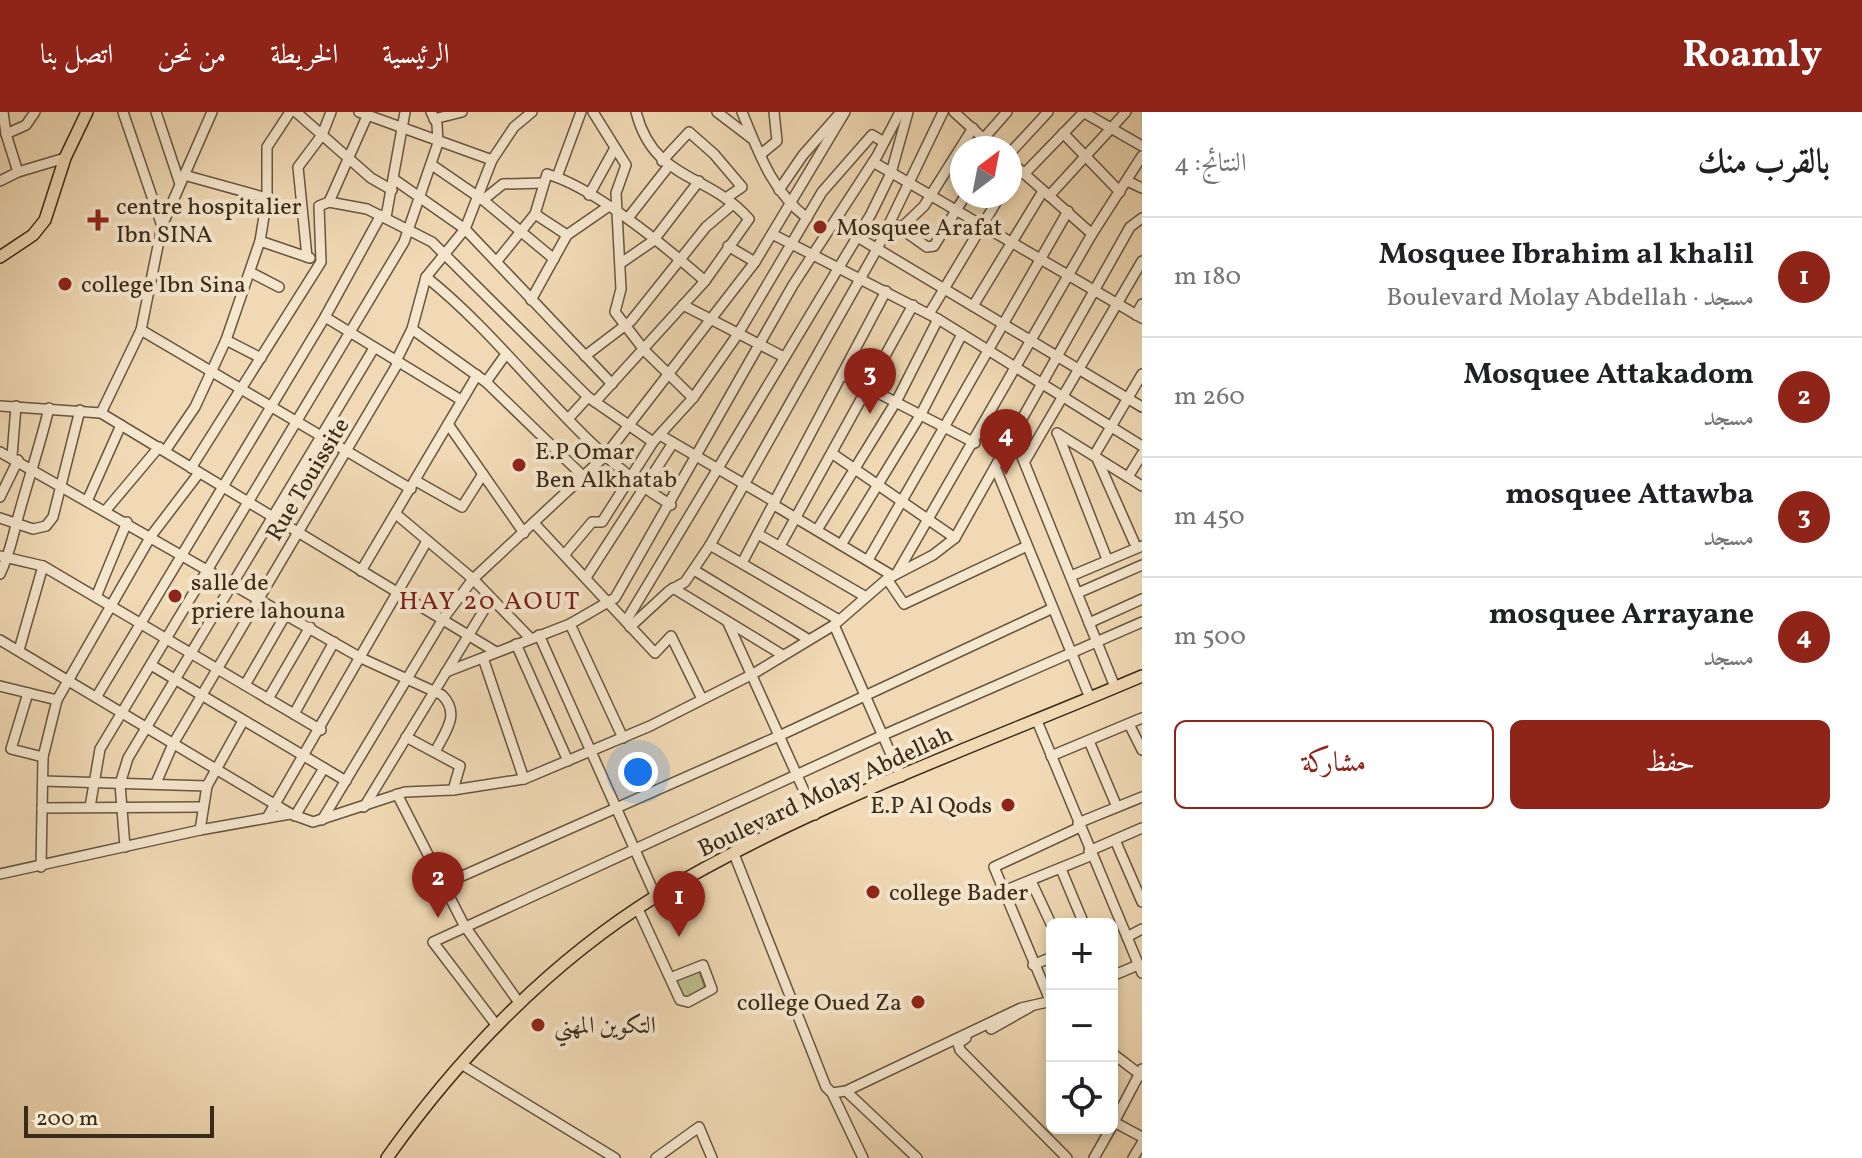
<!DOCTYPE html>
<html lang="ar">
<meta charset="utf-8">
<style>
body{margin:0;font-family:Vollkorn,Amiri,serif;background:#f6f6f6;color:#202124;direction:rtl}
.controls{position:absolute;right:24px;bottom:24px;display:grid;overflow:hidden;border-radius:12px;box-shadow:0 4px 12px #0003}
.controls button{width:72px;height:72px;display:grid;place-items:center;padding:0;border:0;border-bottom:2px solid #e0e0e0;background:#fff;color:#202124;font:40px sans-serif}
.compass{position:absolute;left:950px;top:24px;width:72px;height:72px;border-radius:50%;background:#fff;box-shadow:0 4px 12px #0003;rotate:32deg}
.scale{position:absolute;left:24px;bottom:20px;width:190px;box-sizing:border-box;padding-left:8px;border:4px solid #392b18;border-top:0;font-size:22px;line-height:28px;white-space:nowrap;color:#392b18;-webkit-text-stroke:6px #f5e6ce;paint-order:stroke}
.you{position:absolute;left:638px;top:660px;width:28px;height:28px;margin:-20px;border:6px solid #fff;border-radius:50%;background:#1a73e8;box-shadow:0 0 0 12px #1a73e833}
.badge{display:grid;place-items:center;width:52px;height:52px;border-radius:50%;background:#8f2418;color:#fff;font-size:26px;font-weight:700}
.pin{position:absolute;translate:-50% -66px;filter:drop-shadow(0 2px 4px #0008)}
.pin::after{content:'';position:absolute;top:42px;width:28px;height:24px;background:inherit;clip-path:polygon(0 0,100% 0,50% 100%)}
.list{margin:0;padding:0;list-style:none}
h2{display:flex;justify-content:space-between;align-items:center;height:104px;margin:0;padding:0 32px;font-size:34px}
h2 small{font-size:26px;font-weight:400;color:#757577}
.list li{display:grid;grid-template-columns:52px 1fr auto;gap:24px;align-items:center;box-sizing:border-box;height:120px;padding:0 32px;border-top:2px solid #e0e0e0}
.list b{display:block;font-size:30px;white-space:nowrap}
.list p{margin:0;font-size:26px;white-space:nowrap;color:#757577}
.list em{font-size:26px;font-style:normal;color:#757577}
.actions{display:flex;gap:16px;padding:24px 32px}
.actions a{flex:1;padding:18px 0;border:2px solid #8f2418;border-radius:12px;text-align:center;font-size:28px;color:#8f2418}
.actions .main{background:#8f2418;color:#fff}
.icon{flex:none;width:44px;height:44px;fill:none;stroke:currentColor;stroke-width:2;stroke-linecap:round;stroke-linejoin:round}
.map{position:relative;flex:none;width:1142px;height:1046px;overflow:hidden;direction:ltr}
header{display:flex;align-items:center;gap:48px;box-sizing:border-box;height:112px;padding:0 40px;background:#8f2418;color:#fff}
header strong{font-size:38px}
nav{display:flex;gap:44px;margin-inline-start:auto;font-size:28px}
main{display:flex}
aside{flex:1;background:#fff}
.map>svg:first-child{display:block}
</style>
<header>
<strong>Roamly</strong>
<nav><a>الرئيسية</a><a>الخريطة</a><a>من نحن</a><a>اتصل بنا</a></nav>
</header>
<main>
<aside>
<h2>بالقرب منك<small>النتائج: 4</small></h2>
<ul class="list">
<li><span class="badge">1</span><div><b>Mosquee Ibrahim al khalil</b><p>مسجد · Boulevard Molay Abdellah</p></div><em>180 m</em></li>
<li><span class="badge">2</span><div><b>Mosquee Attakadom</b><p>مسجد</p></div><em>260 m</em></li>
<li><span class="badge">3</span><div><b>mosquee Attawba</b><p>مسجد</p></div><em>450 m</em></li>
<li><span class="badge">4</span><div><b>mosquee Arrayane</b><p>مسجد</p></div><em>500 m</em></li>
</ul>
<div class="actions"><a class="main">حفظ</a><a>مشاركة</a></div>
</aside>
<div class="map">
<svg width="1142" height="1046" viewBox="0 0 1142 1046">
<rect width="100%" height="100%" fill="#f0d9b4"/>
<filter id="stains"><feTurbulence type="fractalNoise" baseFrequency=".0025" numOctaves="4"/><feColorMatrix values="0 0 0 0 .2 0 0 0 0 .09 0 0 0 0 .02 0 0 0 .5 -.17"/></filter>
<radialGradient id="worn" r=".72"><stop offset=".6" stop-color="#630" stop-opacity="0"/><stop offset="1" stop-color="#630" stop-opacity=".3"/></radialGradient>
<path fill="#bbbf8c" stroke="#7a7552" stroke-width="2" d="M699 858 706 878 683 887 675 868Z"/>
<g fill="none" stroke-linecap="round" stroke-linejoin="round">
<g stroke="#67563f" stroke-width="12">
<g id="minor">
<path d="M3 0 6 22 18 60 65 46"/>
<path d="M123 0 162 114"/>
<path d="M156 0 180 72"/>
<path d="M296 0 371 66 392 78"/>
<path d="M359 0 492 48"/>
<path d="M532 0 514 15 492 48 465 117 426 165C513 234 574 335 671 393"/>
<path d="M593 0 626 53 616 81 621 177 615 200 645 239 693 286"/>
<path d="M717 0 751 26"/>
<path d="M742 0C759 41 771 78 807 106"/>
<path d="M954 0 994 36"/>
<path d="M1083 0 1142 34"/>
<path d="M434 7 462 0"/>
<path d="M1063 21 1120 80"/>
<path d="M6 22 26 13 35 0"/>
<path d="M984 26 1007 0"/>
<path d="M1010 41 1048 0"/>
<path d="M761 42 777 29 774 0"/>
<path d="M662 49 689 20 714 42 742 75 726 86"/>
<path d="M1010 49 1092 122"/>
<path d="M873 50 1142 206"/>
<path d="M432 53 483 88 554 147"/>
<path d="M1024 62 1084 0"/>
<path d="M184 63 267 86"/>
<path d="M557 65 581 0"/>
<path d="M395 68 465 117 612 272"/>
<path d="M0 69 18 60"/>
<path d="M1127 69 1142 76"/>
<path d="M779 78 803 43 841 0"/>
<path d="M589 83 615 36"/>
<path d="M1049 84 1126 0"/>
<path d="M483 88 503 72 544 71"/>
<path d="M329 90 368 2"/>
<path d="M535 102 567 123"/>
<path d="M386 105 405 0"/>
<path d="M628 106 668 55"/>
<path d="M834 111 1142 295"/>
<path d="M896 113 927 135 934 134 965 84"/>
<path d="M901 116 924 94 973 16"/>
<path d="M772 122 938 207 1142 334"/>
<path d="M260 129 310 146"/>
<path d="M728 134 755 150"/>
<path d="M307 145 298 55 322 23 331 0"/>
<path d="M497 149 535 102 547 62C596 76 666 135 705 169"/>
<path d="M621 151 653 129 699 69"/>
<path d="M250 160 279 175"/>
<path d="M531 188 567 123 609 94"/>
<path d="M683 193 784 245"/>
<path d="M973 194 1043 79"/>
<path d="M929 202 1000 84"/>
<path d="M1136 203 1142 192"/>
<path d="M325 205 461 288"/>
<path d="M412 217 486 270 585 366"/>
<path d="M141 218 411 377"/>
<path d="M226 228 261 246"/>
<path d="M585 244 631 209 706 115 733 92"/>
<path d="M396 249 412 217 426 165"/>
<path d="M843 263 975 331"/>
<path d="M486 270 506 242"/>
<path d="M595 290 705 169 749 107C708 60 654 70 636 0"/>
<path d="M0 294 101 301 496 540"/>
<path d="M101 301 141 218 162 114 212 0"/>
<path d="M568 307 588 285"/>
<path d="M448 312 524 421"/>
<path d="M1057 321 1142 374"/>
<path d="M1058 322 1107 447"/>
<path d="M660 323 775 390"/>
<path d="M1014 325 1115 575"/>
<path d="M165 339 195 295 226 228 260 129 267 86V35L290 0"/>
<path d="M0 340 361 546 442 583C461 602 445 620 435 640"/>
<path d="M833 342 955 426"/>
<path d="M12 344 16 294"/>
<path d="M1025 349 1142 149"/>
<path d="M191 356 321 150 319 94 329 90 367 97 432 130 588 285 653 330"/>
<path d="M996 357 1090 586"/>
<path d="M1128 365 1142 342"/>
<path d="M416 369 462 395 483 362"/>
<path d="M0 385 18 348"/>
<path d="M88 387 121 313"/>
<path d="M774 393 893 464"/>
<path d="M106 398 159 335"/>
<path d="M0 406 33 417 46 414 53 405 80 298"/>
<path d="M534 411 655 541 671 524 702 587"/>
<path d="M817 418 897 288 938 207"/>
<path d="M758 422 866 485"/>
<path d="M1134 430 1095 342 1142 262"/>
<path d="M710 433 839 508"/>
<path d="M841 433 921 302 962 222"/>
<path d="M780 434 913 193"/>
<path d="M565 442 592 410H602L653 330 693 286 738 222 822 80 872 23 884 30"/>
<path d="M0 444 43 454 321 618"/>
<path d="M868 448 1068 99"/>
<path d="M742 451 886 179"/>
<path d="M694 458 806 526"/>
<path d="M361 459 477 263"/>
<path d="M897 461 1092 122 1142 44"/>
<path d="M0 462C9 444 12 428 17 409 27 371 40 334 49 296"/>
<path d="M587 464 673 331"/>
<path d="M1071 464 1142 434"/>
<path d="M887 467 904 492 1025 435"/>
<path d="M673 476 781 542"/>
<path d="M1078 481 1142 453"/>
<path d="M96 485 127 410"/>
<path d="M626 509 871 102 891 61 908 0"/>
<path d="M728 511 815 703"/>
<path d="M1089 511 1142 487"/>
<path d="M570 512 623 626"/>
<path d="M834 513 901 665"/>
<path d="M630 515 669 479 685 470 710 433 877 137 943 0"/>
<path d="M539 523 656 785"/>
<path d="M530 526 473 467 605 344 755 150 845 0"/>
<path d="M0 528 291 702 313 710 405 680 453 678 524 667 650 614 753 562 834 513 887 467 933 443 955 426 1130 115 1142 106"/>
<path d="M516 532 568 649"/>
<path d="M19 538 43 454"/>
<path d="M483 546 524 667"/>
<path d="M151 553 346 669"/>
<path d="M446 560 570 512 615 486 793 173 877 44 900 0"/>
<path d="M245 573 286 502"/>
<path d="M0 574 57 588"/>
<path d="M28 581 11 637 43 645"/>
<path d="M97 584 325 205 381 103"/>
<path d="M268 587 310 515"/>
<path d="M294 602 334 530"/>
<path d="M1037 609 1142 861"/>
<path d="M1129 612 1142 638"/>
<path d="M406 625 460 654 453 678"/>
<path d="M1089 629 1117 695"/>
<path d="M1051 644 1142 606"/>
<path d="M43 669 207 674"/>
<path d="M156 671 173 632 398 251"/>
<path d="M397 682 464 813 520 892"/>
<path d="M90 695 100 637 404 130 438 31 437 12 431 0"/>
<path d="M364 695 490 488"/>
<path d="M42 696 201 695"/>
<path d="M295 704 324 656"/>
<path d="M267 706 427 429"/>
<path d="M322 708 443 507 473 467 396 402"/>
<path d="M1078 711 1142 685"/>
<path d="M200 718 207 674 243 609"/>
<path d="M1115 728 1142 790"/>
<path d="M125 735 120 672 128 646 374 236"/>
<path d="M1089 739 1142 716"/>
<path d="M734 742 826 975 832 981 846 979 1021 896 1052 889"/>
<path d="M41 755 43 645 57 588 151 424 199 361"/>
<path d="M1061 757 1084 812"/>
<path d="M0 762 200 718 290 702"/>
<path d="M1031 769 1052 814"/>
<path d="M442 773 779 624 1051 497"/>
<path d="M1001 780 1090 744"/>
<path d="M638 797 680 888 688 890 712 877 703 853 670 866"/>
<path d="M1127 825 1142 817"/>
<path d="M1033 853 1052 845"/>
<path d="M1112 864 1138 853"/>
<path d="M1052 893 994 755 1080 715"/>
<path d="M497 914 433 830 881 624 1142 510"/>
<path d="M991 917 1030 895"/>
<path d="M966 926 958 932 960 938 1067 1046"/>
<path d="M1112 941 1142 964"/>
<path d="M461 952 615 1046"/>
<path d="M846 979 917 1046"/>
<path d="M832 981 863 1046"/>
<path d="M1114 1010 1142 1025"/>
<path d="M1112 1014 1142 957"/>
<path d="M656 1046 699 1015 712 1046"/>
<path d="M1094 1046 1111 1016"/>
<path d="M1133 1046 1142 1031"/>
</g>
</g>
<g stroke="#392b18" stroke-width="14">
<g id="major">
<path d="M0 145 33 123 45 108 65 46 87 0"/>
<path d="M387 1046C459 944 551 849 658 783 809 692 981 633 1142 564"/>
</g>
</g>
<use href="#minor" stroke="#f5e6ce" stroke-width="9"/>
<use href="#major" stroke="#f0d9b4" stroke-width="11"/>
</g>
<g fill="#8f2418" stroke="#f5e6ce" stroke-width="3">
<path d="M94 96h8v8h8v8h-8v8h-8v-8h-8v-8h8z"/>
<circle cx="820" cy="115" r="8"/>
<circle cx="65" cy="172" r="8"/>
<circle cx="519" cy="353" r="8"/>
<circle cx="175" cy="484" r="8"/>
<circle cx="1008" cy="693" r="8"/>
<circle cx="873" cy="780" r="8"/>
<circle cx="918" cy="890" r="8"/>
<circle cx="538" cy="913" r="8"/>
</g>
<g text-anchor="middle" stroke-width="8" stroke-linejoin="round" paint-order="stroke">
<g font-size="24" fill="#392b18" stroke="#f5e6ce" text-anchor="start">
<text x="116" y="102">centre hospitalier<tspan x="116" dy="28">Ibn SINA</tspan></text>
<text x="836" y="123">Mosquee Arafat</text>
<text x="81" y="180">college Ibn Sina</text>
<text x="535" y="347">E.P Omar<tspan x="535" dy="28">Ben Alkhatab</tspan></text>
<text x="191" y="478">salle de<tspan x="191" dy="28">priere lahouna</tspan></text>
<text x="992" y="701" text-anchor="end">E.P Al Qods</text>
<text x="889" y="788">college Bader</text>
<text x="902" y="898" text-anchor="end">college Oued Za</text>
<text x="554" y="921">التكوين المهني</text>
</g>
<g font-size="24" fill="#392b18" stroke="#f5e6ce">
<text transform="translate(307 367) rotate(-59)" y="8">Rue Touissite</text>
<text transform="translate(825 679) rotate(-25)" y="8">Boulevard Molay Abdellah</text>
</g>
<g font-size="26" letter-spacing="2" fill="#7a1f14" stroke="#f5e6ce">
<text x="490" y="497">HAY 20 AOUT</text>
</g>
</g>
<rect width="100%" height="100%" filter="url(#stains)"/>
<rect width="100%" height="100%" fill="url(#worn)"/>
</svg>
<div class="controls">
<button>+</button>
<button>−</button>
<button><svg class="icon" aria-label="locate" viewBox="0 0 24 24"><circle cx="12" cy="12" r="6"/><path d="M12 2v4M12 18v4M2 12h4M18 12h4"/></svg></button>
</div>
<svg class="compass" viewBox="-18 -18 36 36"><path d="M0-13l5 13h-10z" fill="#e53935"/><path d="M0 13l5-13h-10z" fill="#757577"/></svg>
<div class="scale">200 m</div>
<div class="you"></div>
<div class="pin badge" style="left:679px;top:825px">1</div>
<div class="pin badge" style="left:438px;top:806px">2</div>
<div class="pin badge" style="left:870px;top:302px">3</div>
<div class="pin badge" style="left:1006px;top:363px">4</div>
</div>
</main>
